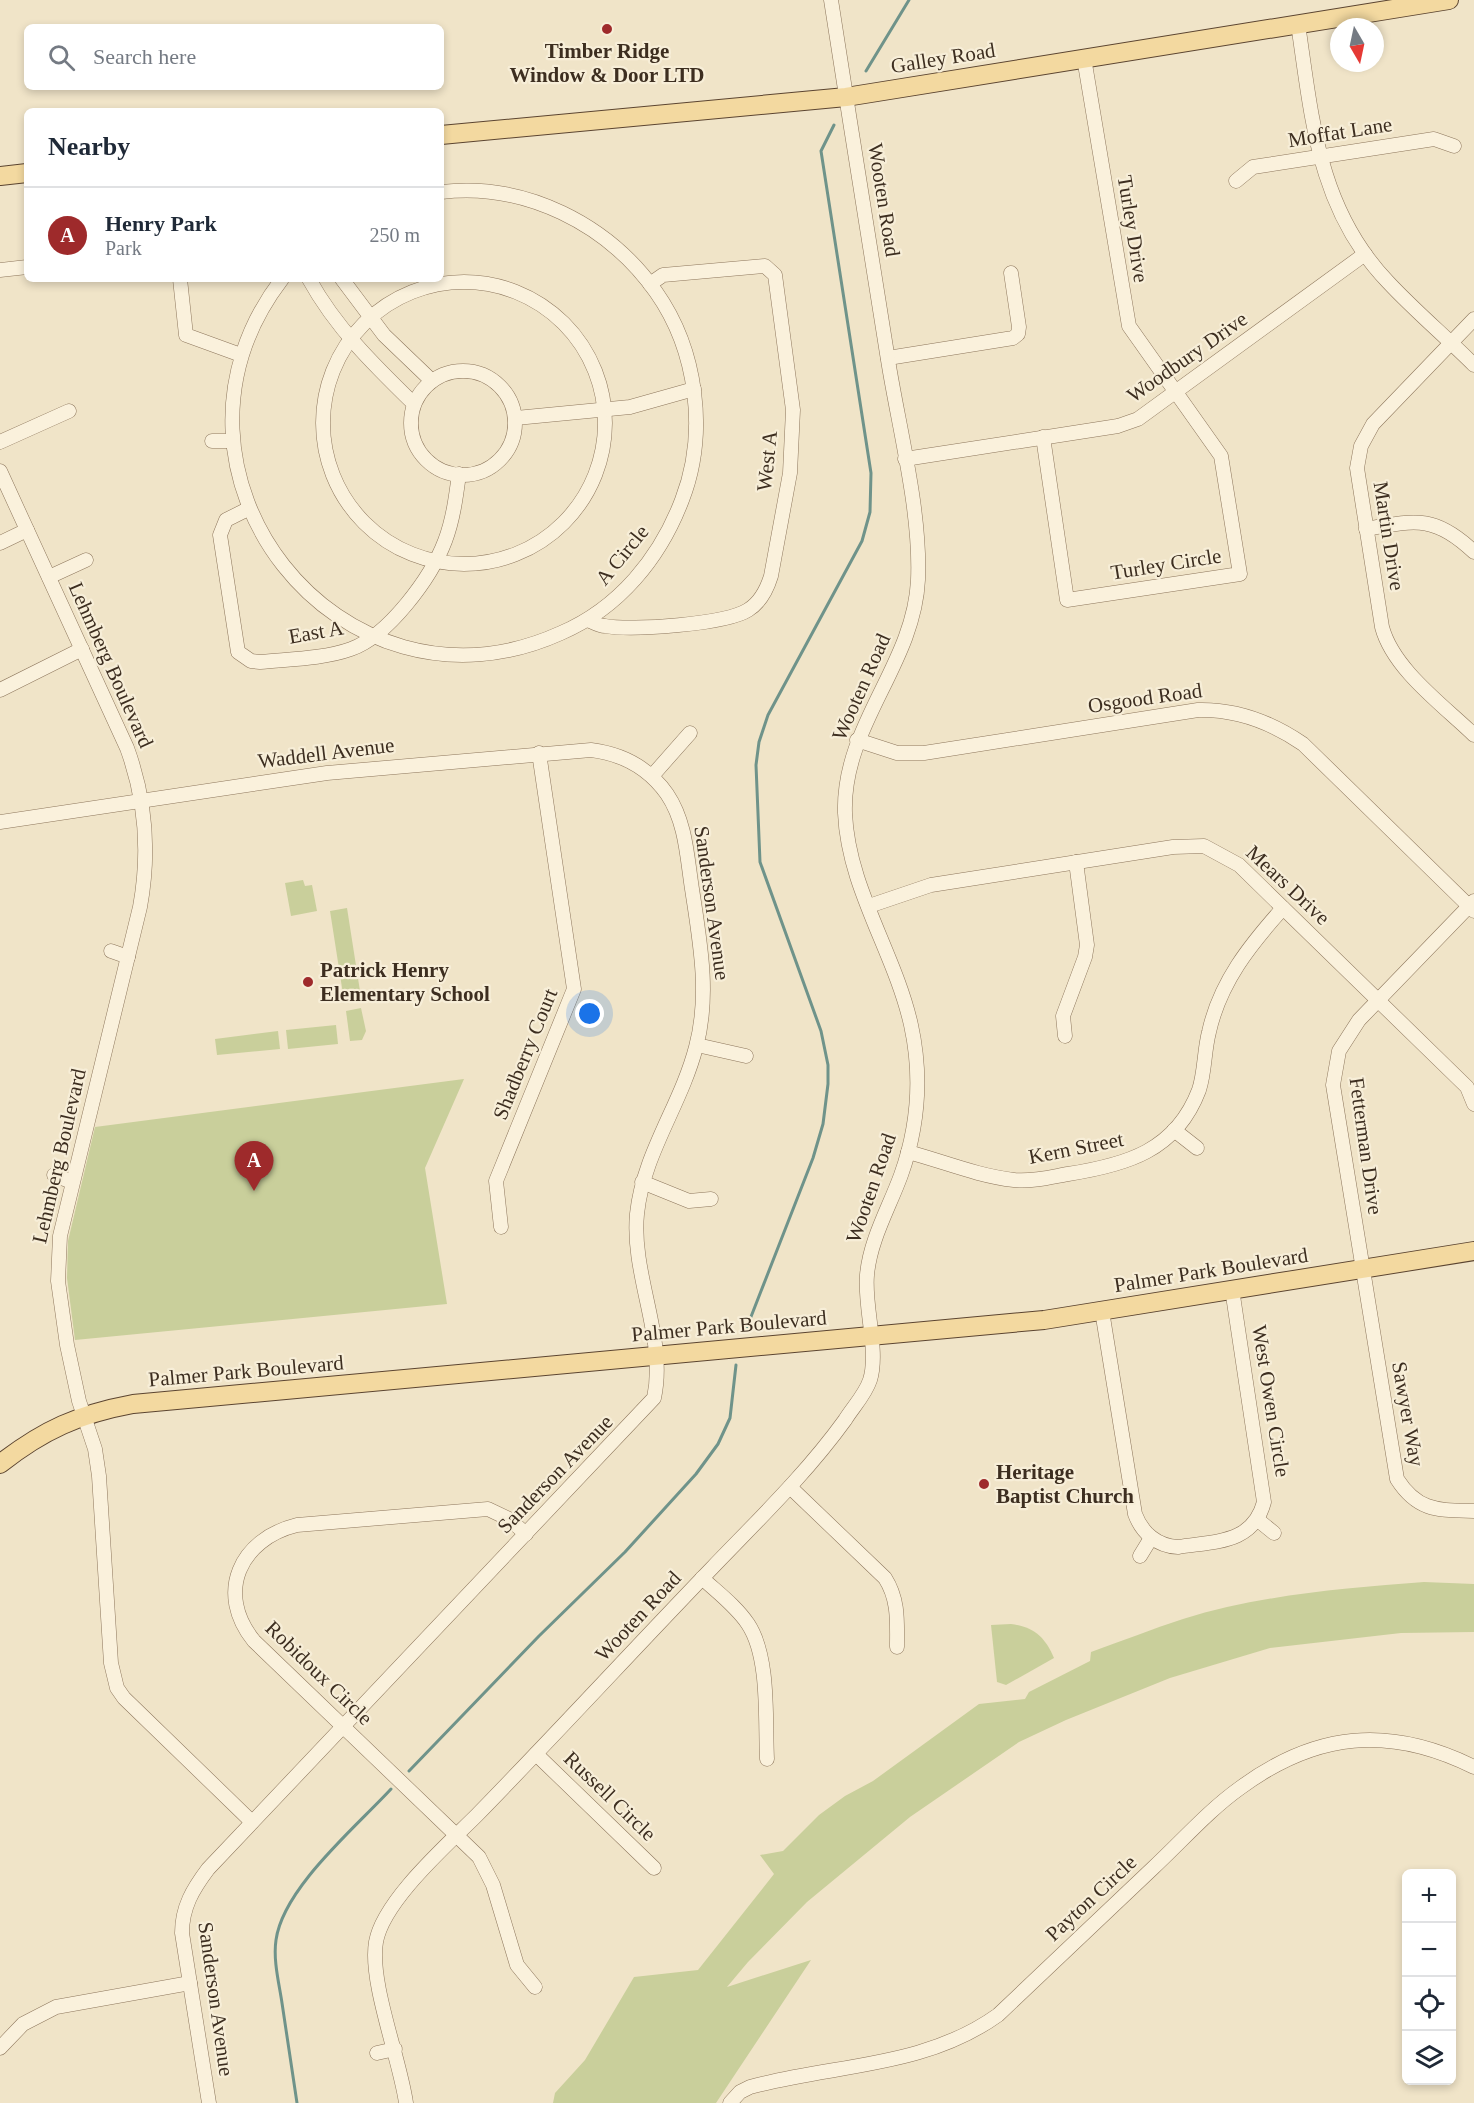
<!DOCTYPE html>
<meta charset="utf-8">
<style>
body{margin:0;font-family:Georgia,serif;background:#f2f2f3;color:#1f2937}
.controls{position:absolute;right:18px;bottom:18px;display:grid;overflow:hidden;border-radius:9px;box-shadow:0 3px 9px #0003}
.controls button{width:54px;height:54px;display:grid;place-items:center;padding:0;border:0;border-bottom:2px solid #e0e1e3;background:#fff;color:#1f2937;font:30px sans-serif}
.compass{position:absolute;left:1330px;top:18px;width:54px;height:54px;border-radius:50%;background:#fff;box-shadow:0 3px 9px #0003;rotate:171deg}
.you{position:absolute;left:590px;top:1014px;width:21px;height:21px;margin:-15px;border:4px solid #fff;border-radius:50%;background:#1a73e8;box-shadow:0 0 0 9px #1a73e833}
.badge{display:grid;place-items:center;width:39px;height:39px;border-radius:50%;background:#9e2a2b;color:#fff;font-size:20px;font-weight:700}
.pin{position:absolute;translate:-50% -50px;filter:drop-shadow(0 2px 3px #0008)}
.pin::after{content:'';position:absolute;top:32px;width:21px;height:18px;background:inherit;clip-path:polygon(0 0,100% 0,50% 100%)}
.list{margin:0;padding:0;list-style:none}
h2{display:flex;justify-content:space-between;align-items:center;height:78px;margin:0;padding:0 24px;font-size:26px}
h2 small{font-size:20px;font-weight:400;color:#747a83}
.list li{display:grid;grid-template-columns:39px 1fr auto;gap:18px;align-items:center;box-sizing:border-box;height:96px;padding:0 24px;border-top:2px solid #e0e1e3}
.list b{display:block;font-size:22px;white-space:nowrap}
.list p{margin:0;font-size:20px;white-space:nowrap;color:#747a83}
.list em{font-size:20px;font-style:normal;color:#747a83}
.icon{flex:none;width:33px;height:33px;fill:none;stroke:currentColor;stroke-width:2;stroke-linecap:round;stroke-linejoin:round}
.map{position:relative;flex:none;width:1474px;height:2103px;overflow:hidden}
.search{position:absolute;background:#fff;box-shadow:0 3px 9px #0003;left:24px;top:24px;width:420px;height:66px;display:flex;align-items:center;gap:15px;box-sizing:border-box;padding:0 21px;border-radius:9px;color:#747a83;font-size:22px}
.panel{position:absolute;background:#fff;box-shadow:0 3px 9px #0003;left:24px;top:108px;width:420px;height:174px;border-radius:9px}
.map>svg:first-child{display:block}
</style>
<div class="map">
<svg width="1474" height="2103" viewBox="0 0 1474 2103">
<rect width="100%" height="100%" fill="#f0e4c8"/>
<g fill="#c9cf9b">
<path d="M303 880 305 886 312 885 317 911 291 916 285 883Z"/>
<path d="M347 908 360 991 343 994 330 911Z"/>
<path d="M361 1008 366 1031 362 1040 350 1041 346 1011Z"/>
<path d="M336 1025 338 1044 288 1049 286 1030Z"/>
<path d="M278 1031 280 1049 217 1055 215 1039Z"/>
<path d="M464 1079 425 1168 447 1304 75 1340 67 1278 68 1241 95 1127Z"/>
<path d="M1424 1582 1474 1584V1632L1401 1633 1270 1648 1170 1678 1066 1720 1019 1742 910 1817 807 1902 748 1962 727 1987 811 1960 716 2103H553L555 2093 585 2060 634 1977 698 1970 774 1874 760 1855 783 1851 819 1815 845 1796 873 1781 979 1704 1025 1699 1029 1692 1090 1661 1091 1652C1122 1641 1152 1629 1183 1619 1260 1595 1344 1588 1424 1582Z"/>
<path d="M1011 1624C1034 1627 1045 1637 1054 1658L1006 1685 997 1682 991 1625Z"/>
</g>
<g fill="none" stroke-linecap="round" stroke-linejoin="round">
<g stroke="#6f938a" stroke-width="3">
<path d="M866 71 909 0"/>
<path d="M747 1327 813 1158 823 1124 828 1084V1065L821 1031 760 862 756 765 759 742 768 715 862 541 870 512 871 473 821 151 834 125"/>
<path d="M409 1771 539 1636 625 1552 696 1474 718 1444 730 1418 736 1365"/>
<path d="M297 2103C292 2070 287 2037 282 2003 279 1983 273 1960 276 1940 283 1888 356 1827 391 1789"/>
</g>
<g stroke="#8d765c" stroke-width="15">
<g id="minor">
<path d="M1298 24C1312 119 1318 209 1388 282 1415 311 1446 337 1474 365"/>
<path d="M1236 181 1253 167 1434 139 1454 146"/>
<path d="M0 270 27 267"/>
<path d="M180 279 186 335 241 355"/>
<path d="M282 279C135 471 340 733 561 633 619 608 660 558 682 500 708 433 697 350 656 292 608 224 525 182 441 192"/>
<path d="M309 279C336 328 374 365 414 404"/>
<path d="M342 279 384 335 432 381"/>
<circle cx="464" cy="423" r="141"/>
<path d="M1474 319 1373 424 1361 446 1357 468 1382 627C1393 669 1443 705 1474 735"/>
<path d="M888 358 1013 338 1018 334 1019 327 1011 273"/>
<circle cx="463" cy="423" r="52"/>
<path d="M516 418 630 407 694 389"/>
<path d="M1043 437 1067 600 1240 574 1221 456 1129 326 1084 58"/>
<path d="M212 441H232"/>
<path d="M0 442 69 411"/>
<path d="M905 459 1118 426 1138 419 1365 254"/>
<path d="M0 471 127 748C146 800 150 852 140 907L60 1236 58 1281 67 1345 79 1401 95 1449 99 1476 111 1663 117 1688 124 1698 252 1822"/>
<path d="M248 509 226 520 220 535 238 652 251 661 260 662C290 659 323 659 351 649 388 636 431 578 445 541 453 520 456 497 459 474"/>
<path d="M1366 529C1416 520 1435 515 1474 552"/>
<path d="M0 543 27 530"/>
<path d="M49 577 86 560"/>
<path d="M588 620C593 622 599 626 605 626 632 631 726 624 748 610 761 602 767 589 771 576L790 473 793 410 775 275 765 266 663 275 650 284"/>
<path d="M0 690 82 649"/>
<path d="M857 740 897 753H924L1198 710C1237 709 1271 722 1303 744L1474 911"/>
<path d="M652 776 690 733"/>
<path d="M0 822 327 773 591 750C623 754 648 767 667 794 686 822 687 857 692 889 700 942 710 995 696 1047 681 1105 643 1154 637 1214 631 1275 667 1338 654 1398L208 1869C193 1889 182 1907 182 1933L209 2103"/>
<path d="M1474 901 1359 1020 1339 1051 1333 1085 1397 1479C1418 1512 1439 1510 1474 1511"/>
<path d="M869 906 931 885 1173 847 1204 846 1239 865 1467 1087 1474 1104"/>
<path d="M111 951 128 957"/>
<path d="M1065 1036 1063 1016 1085 957 1087 945 1076 862"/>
<path d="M697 1045 746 1056"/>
<path d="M1174 1130 1197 1148"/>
<path d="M908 1152C942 1161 978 1176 1014 1180 1032 1182 1051 1177 1068 1174 1126 1165 1176 1151 1199 1090 1205 1072 1204 1051 1209 1032 1220 982 1250 945 1283 908"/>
<path d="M54 1175 72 1182"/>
<path d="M642 1182 689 1201 711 1199"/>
<path d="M501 1227 496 1181 574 989 539 753"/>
<path d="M1102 1311 1135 1514C1142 1533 1157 1546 1178 1547 1215 1541 1253 1544 1264 1502L1232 1289"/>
<path d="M790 1487 885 1578C899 1600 897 1622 897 1647"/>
<path d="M1258 1520 1274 1533"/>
<path d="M526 1534 509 1519 488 1509 297 1525C240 1539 215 1593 254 1641L479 1857 493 1885 517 1965 535 1987"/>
<path d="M1140 1556 1151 1538"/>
<path d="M702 1578C717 1592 736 1606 748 1624 770 1657 765 1720 767 1759"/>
<path d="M536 1754 654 1868"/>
<path d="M0 2048 23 2024 56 2007 190 1983"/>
<path d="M377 2053 395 2049"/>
<path d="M406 2103C400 2059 369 1982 376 1942 383 1901 447 1845 477 1815 556 1734 633 1650 712 1568 758 1520 806 1474 845 1420 853 1407 865 1395 870 1380 879 1351 864 1307 867 1275 870 1240 889 1208 901 1175 918 1127 922 1075 911 1025 895 953 848 888 845 813 842 726 914 665 918 580 921 511 899 429 888 360 868 240 850 120 831 0"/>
<path d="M730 2103 740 2092 750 2087C834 2064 924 2068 998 2015 1049 1966 1101 1917 1153 1868 1181 1842 1209 1810 1240 1788 1316 1732 1389 1725 1474 1767"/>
</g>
</g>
<g stroke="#5b4430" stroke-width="20">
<g id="major">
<path d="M441 135 846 97 1449 0"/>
<path d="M0 176 27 173"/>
<path d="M0 1464C43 1430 79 1414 133 1404L1044 1320 1474 1251"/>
</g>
</g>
<use href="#minor" stroke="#faf1dc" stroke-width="14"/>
<use href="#major" stroke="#f3d9a0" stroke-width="18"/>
</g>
<g fill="#9e2a2b" stroke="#f7eed8" stroke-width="2">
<circle cx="607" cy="29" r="6"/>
<circle cx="308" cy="982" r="6"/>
<circle cx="984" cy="1484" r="6"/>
</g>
<g text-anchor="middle" stroke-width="4.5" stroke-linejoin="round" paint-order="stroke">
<g font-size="21" font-weight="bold" fill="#3d2e20" stroke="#f7eed8" text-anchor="start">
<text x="607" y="58" text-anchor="middle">Timber Ridge<tspan x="607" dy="24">Window &amp; Door LTD</tspan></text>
<text x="320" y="977">Patrick Henry<tspan x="320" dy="24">Elementary School</tspan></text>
<text x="996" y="1479">Heritage<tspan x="996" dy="24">Baptist Church</tspan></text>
</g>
<g font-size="21" fill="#3d2e20" stroke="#f7eed8">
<text transform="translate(943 58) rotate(-9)" y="7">Galley Road</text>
<text transform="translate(1340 132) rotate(-9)" y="7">Moffat Lane</text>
<text transform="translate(884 200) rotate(81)" y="7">Wooten Road</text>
<text transform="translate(1133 229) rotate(81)" y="7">Turley Drive</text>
<text transform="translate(1187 357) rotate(-35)" y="7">Woodbury Drive</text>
<text transform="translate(767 461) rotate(-84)" y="7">West A</text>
<text transform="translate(1389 536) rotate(81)" y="7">Martin Drive</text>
<text transform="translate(622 555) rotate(-51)" y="7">A Circle</text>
<text transform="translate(1166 564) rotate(-9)" y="7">Turley Circle</text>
<text transform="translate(316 632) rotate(-10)" y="7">East A</text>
<text transform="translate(111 665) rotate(66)" y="7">Lehmberg Boulevard</text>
<text transform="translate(861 687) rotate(-66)" y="7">Wooten Road</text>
<text transform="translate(1145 698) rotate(-8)" y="7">Osgood Road</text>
<text transform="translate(326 753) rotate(-7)" y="7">Waddell Avenue</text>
<text transform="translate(1288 885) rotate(43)" y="7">Mears Drive</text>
<text transform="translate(712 903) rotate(82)" y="7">Sanderson Avenue</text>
<text transform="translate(525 1054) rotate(-68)" y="7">Shadberry Court</text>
<text transform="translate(1366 1146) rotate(82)" y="7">Fetterman Drive</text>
<text transform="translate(1076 1148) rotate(-11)" y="7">Kern Street</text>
<text transform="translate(59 1156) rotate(-77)" y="7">Lehmberg Boulevard</text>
<text transform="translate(871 1188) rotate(-71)" y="7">Wooten Road</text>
<text transform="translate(1211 1270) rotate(-9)" y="7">Palmer Park Boulevard</text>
<text transform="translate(729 1326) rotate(-5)" y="7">Palmer Park Boulevard</text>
<text transform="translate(246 1371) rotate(-5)" y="7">Palmer Park Boulevard</text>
<text transform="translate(1271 1401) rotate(81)" y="7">West Owen Circle</text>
<text transform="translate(1408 1414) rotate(80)" y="7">Sawyer Way</text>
<text transform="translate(555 1474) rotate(-46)" y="7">Sanderson Avenue</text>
<text transform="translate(638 1616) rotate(-47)" y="7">Wooten Road</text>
<text transform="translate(319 1673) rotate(44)" y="7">Robidoux Circle</text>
<text transform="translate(610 1796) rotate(44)" y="7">Russell Circle</text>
<text transform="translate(1091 1898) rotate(-43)" y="7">Payton Circle</text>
<text transform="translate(216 1999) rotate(82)" y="7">Sanderson Avenue</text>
</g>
</g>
</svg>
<div class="controls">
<button>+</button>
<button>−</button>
<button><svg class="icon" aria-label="locate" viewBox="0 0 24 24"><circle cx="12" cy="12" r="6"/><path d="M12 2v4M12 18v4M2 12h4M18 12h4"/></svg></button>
<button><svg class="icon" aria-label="layers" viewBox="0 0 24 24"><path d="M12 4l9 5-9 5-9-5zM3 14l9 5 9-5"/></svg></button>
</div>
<svg class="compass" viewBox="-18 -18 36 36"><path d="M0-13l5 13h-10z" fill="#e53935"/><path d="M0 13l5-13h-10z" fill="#747a83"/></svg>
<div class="you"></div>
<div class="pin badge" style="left:254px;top:1191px">A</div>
<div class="search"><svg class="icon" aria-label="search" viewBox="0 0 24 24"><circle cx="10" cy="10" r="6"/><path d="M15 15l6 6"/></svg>Search here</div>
<section class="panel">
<h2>Nearby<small></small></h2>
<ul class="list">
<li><span class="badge">A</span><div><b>Henry Park</b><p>Park</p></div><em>250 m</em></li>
</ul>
</section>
</div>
